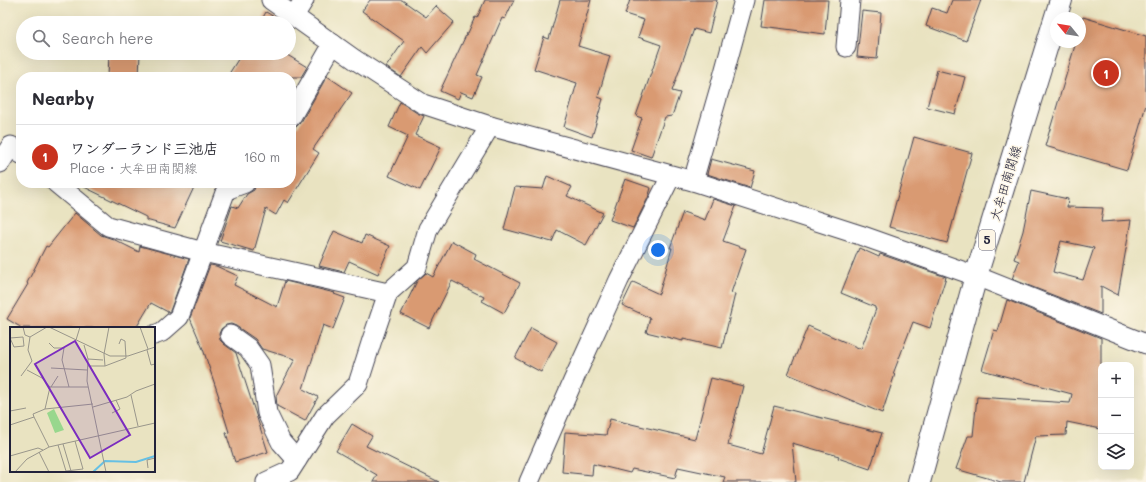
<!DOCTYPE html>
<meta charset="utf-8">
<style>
body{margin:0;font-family:Mali,"Klee One",sans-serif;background:#f2f2f3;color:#2b2b33}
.controls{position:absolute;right:12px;bottom:12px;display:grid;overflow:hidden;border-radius:8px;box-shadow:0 4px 16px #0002}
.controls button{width:36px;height:36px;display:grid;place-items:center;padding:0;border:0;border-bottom:1px solid #e1e1e2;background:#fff;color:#2b2b33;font:20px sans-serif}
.compass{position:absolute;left:1050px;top:12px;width:36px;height:36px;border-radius:50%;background:#fff;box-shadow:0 4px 16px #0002;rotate:300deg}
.you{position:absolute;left:658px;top:250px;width:14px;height:14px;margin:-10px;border:3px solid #fff;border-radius:50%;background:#1a73e8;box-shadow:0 0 0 6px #1a73e833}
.badge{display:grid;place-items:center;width:26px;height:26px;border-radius:50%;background:#c8321e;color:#fff;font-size:13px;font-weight:700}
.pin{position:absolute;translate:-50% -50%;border:2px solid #fff;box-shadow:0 1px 4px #0006}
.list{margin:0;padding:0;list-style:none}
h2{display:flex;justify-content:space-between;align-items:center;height:52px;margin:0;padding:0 16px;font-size:17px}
h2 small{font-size:13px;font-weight:400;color:#7c7c81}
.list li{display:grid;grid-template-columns:26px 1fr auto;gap:12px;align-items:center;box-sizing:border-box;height:64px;padding:0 16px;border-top:1px solid #e1e1e2}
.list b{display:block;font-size:15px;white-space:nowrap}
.list p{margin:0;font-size:13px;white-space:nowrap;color:#7c7c81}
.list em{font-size:13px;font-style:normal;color:#7c7c81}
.icon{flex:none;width:22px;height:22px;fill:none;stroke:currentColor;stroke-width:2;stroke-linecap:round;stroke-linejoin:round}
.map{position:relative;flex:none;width:1146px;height:482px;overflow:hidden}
.search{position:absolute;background:#fff;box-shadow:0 4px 16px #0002;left:16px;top:16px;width:280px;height:44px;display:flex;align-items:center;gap:10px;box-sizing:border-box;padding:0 14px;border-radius:22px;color:#7c7c81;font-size:15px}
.panel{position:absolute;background:#fff;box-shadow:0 4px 16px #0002;left:16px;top:72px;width:280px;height:116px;border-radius:16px}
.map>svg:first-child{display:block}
</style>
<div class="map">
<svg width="1146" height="482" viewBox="0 0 1146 482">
<rect width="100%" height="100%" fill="#fcf5e5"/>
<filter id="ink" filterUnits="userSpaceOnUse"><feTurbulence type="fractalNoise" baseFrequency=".025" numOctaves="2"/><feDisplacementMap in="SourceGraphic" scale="8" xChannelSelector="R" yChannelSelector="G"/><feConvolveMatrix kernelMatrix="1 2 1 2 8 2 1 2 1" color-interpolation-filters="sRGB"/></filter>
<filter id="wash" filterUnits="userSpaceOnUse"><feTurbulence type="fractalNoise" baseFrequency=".012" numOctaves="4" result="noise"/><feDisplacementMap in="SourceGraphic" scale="16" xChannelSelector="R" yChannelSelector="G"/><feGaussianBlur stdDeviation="0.9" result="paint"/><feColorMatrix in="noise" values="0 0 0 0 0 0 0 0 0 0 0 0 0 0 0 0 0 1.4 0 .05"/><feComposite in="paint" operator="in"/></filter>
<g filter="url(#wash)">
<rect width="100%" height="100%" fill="#e9e3c1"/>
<g id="blocks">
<g fill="#d99a72" fill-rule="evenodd">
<path d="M370 0H402L426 17 436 6 454 22 427 53 422 47 401 77 386 67 404 41 362 11Z"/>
<path d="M485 0H514L505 19 502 18 477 75 482 77 473 97 461 92 458 99 440 91 467 33H468L475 17 477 18Z"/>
<path d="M560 0H591L578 46 610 56 598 97 603 99 592 137 564 127 577 83 534 69 544 37 549 39Z"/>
<path d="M630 0H717L709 33 694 29 672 91 680 93 672 116 665 117 651 157 631 150 642 118 636 116 661 45 638 37 644 20 625 14Z"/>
<path d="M765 0H828L825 34 761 26Z"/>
<path d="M952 0H981L966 41 926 26 932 8 947 13Z"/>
<path d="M862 11 881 13 877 59 857 57Z"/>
<path d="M266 12 284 23H260Z"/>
<path d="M1083 17 1146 36V105L1127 170 1045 146 1076 42H1080V28Z"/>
<path d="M109 53H140L139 77H108Z"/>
<path d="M242 53H284L307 67 301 77H227Z"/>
<path d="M937 70 965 77 955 114 927 107Z"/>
<path d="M327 76 352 93 313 149 319 153 288 203 284 200 276 215 266 209 254 251 220 241 232 206 238 208 247 194 254 190 256 183H291V128L296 127 301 122Z"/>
<path d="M400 102 417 113 424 116 415 135 441 147 420 190 389 176 408 136 389 127Z"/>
<path d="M914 137 972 153 947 243 889 227Z"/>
<path d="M711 159 755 171 750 188 707 174Z"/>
<path d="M547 176 572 187 567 196 603 213 586 245 557 230 552 242 504 229 515 187 543 189Z"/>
<path d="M625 179 651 188 648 198 633 228 610 220Z"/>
<path d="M76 183H196L175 228 146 220V217Z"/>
<path d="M1031 191 1068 199 1067 207 1103 208 1101 222 1131 220 1118 295 1101 286V314L1012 279 1019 261 1014 259 1023 231ZM1061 241 1094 248 1083 280 1053 272Z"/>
<path d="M713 199 736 206 723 241 746 249 731 293 735 294 722 348 683 339V341L646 332 650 318 622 305 633 282 659 294 672 248H670L683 212 705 220Z"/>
<path d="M75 213 101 235 113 239 139 252 140 246 189 259 170 311 168 312 151 303 136 328H22L7 319 28 284 27 283 46 246 48 247Z"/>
<path d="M334 231 362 243 365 235 390 246 378 274 349 261 344 272 319 266Z"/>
<path d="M452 241 476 254 474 259 520 283 504 313 482 301 484 297 452 281 429 328 401 314 417 281 426 273 433 277Z"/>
<path d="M859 248 879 257 880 254 946 277 930 328 913 322 893 374H895L882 413 788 374 808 326 861 349 876 309H875V307L841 293Z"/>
<path d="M210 265 216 266 238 276 234 285 277 307 285 281 335 293 334 294 345 298 333 329 323 325 303 389 318 397 305 421 277 406 276 396 295 359 262 349 255 339 236 326 231 324 226 325 221 329 219 334 220 340 224 344 236 353 268 452 235 462 226 433 229 432 218 397H219L203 349 190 318Z"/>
<path d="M1007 300 1101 338V429L1067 422 1066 435 1036 436 1024 482H1001L956 469 968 436H973L977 397 1070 403 1072 394 982 370 994 330 998 331Z"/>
<path d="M531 328 557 342 541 372 515 358Z"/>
<path d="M711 378 743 386 728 445 761 454 774 406 882 433 870 469 838 458 839 456 792 443 796 482H723L725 477 678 467 675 478 632 469 630 473 593 464 592 475 562 472 565 432 606 435 610 419 695 439Z"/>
<path d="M352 424 372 436 366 446 439 482H373L377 475 336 451Z"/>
</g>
</g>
</g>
<g filter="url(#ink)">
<use href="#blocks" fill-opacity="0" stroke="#403f4f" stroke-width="1"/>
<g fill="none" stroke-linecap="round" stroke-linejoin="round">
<g stroke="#403f4f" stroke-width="21">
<g id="minor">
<path d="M271 0 354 59 423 104 490 126 693 181 860 235 976 276 1146 344"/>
<path d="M294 16 304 0"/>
<path d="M846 47 850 0"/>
<path d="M291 117 333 44"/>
<path d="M0 163 11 146 21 154"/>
<path d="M693 181 721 84 744 0"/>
<path d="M56 183 108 226 203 252 388 293"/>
<path d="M154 335 162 332 179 317 226 190 245 183"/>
<path d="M230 335 248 348 260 365 267 413 281 442 297 460"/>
<path d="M266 482 290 471 325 416 358 384 372 340 388 293 417 267 428 229 490 126"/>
<path d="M529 482 573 381 619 280 671 176"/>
</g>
</g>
<g stroke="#403f4f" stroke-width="24">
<path id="primary" d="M919 482 976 276 1061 0"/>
</g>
<use href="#minor" stroke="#fff" stroke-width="19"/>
<use href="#primary" stroke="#fff" stroke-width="22"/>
</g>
</g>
<g text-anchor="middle" stroke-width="3" stroke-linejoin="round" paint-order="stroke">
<rect fill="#fcf5e5" stroke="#63616e" stroke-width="1" x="979" y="230" width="16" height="20" rx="3"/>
<g font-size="12" font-weight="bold" fill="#22223b">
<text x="987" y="244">5</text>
</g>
<g font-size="13" fill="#22223b" stroke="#fcf5e5">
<text transform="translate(1005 183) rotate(-73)" y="5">大牟田南関線</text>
</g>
</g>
<g transform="translate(10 327)">
<rect width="145" height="145" fill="#e9e3c1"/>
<path d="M44 82 54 103 45 106 37 86Z" fill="#98d78d"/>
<path fill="none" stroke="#66c0e4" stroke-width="2" d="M83 145 95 134 126 135 145 129"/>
<path fill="none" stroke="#99968b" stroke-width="1" d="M39 0 100 29H118L145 20M130 0 138 22M20 10 37 0M0 11 4 20 14 19 13 10 0 11M66 13 70 0M39 16 44 21H54L52 33 59 60M74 18 78 32 77 54 96 145M137 23 141 38 145 37M94 27 99 0M94 27 95 39M78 32 93 33M78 39H95L116 31 115 14 111 12 109 17M41 41 77 43M17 43 32 51 40 60H78M11 49 22 34 18 23 20 10 15 8 13 0M41 60 48 49M121 68 128 99M83 80 117 70 126 64 145 57M35 82 40 60M0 84 16 81M102 86 110 82 106 73M24 90 39 120M0 98 24 90 23 87 35 82 83 77M53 117 61 144M48 118 56 144 73 142 65 114M29 125 39 145M0 129 28 121 33 123M138 141 137 133 145 131M5 145 17 132 39 120 145 96"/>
<path fill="#7b2cbf" fill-opacity="0.15" stroke="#7b2cbf" stroke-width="2" d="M65 14 120 108 80 131 25 37Z"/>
<rect width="145" height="145" fill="none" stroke="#22223b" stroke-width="2"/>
</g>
</svg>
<div class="controls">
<button>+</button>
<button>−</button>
<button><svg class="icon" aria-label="layers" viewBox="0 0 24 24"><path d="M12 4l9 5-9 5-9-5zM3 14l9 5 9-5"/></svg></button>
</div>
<svg class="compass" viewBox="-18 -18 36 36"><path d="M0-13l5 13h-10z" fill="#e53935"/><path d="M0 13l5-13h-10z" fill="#7c7c81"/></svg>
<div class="you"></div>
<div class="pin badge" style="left:1106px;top:73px">1</div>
<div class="search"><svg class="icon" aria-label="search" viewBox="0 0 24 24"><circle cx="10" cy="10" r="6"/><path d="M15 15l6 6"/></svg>Search here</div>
<section class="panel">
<h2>Nearby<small></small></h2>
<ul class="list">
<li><span class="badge">1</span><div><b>ワンダーランド三池店</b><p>Place · 大牟田南関線</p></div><em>160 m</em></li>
</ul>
</section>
</div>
